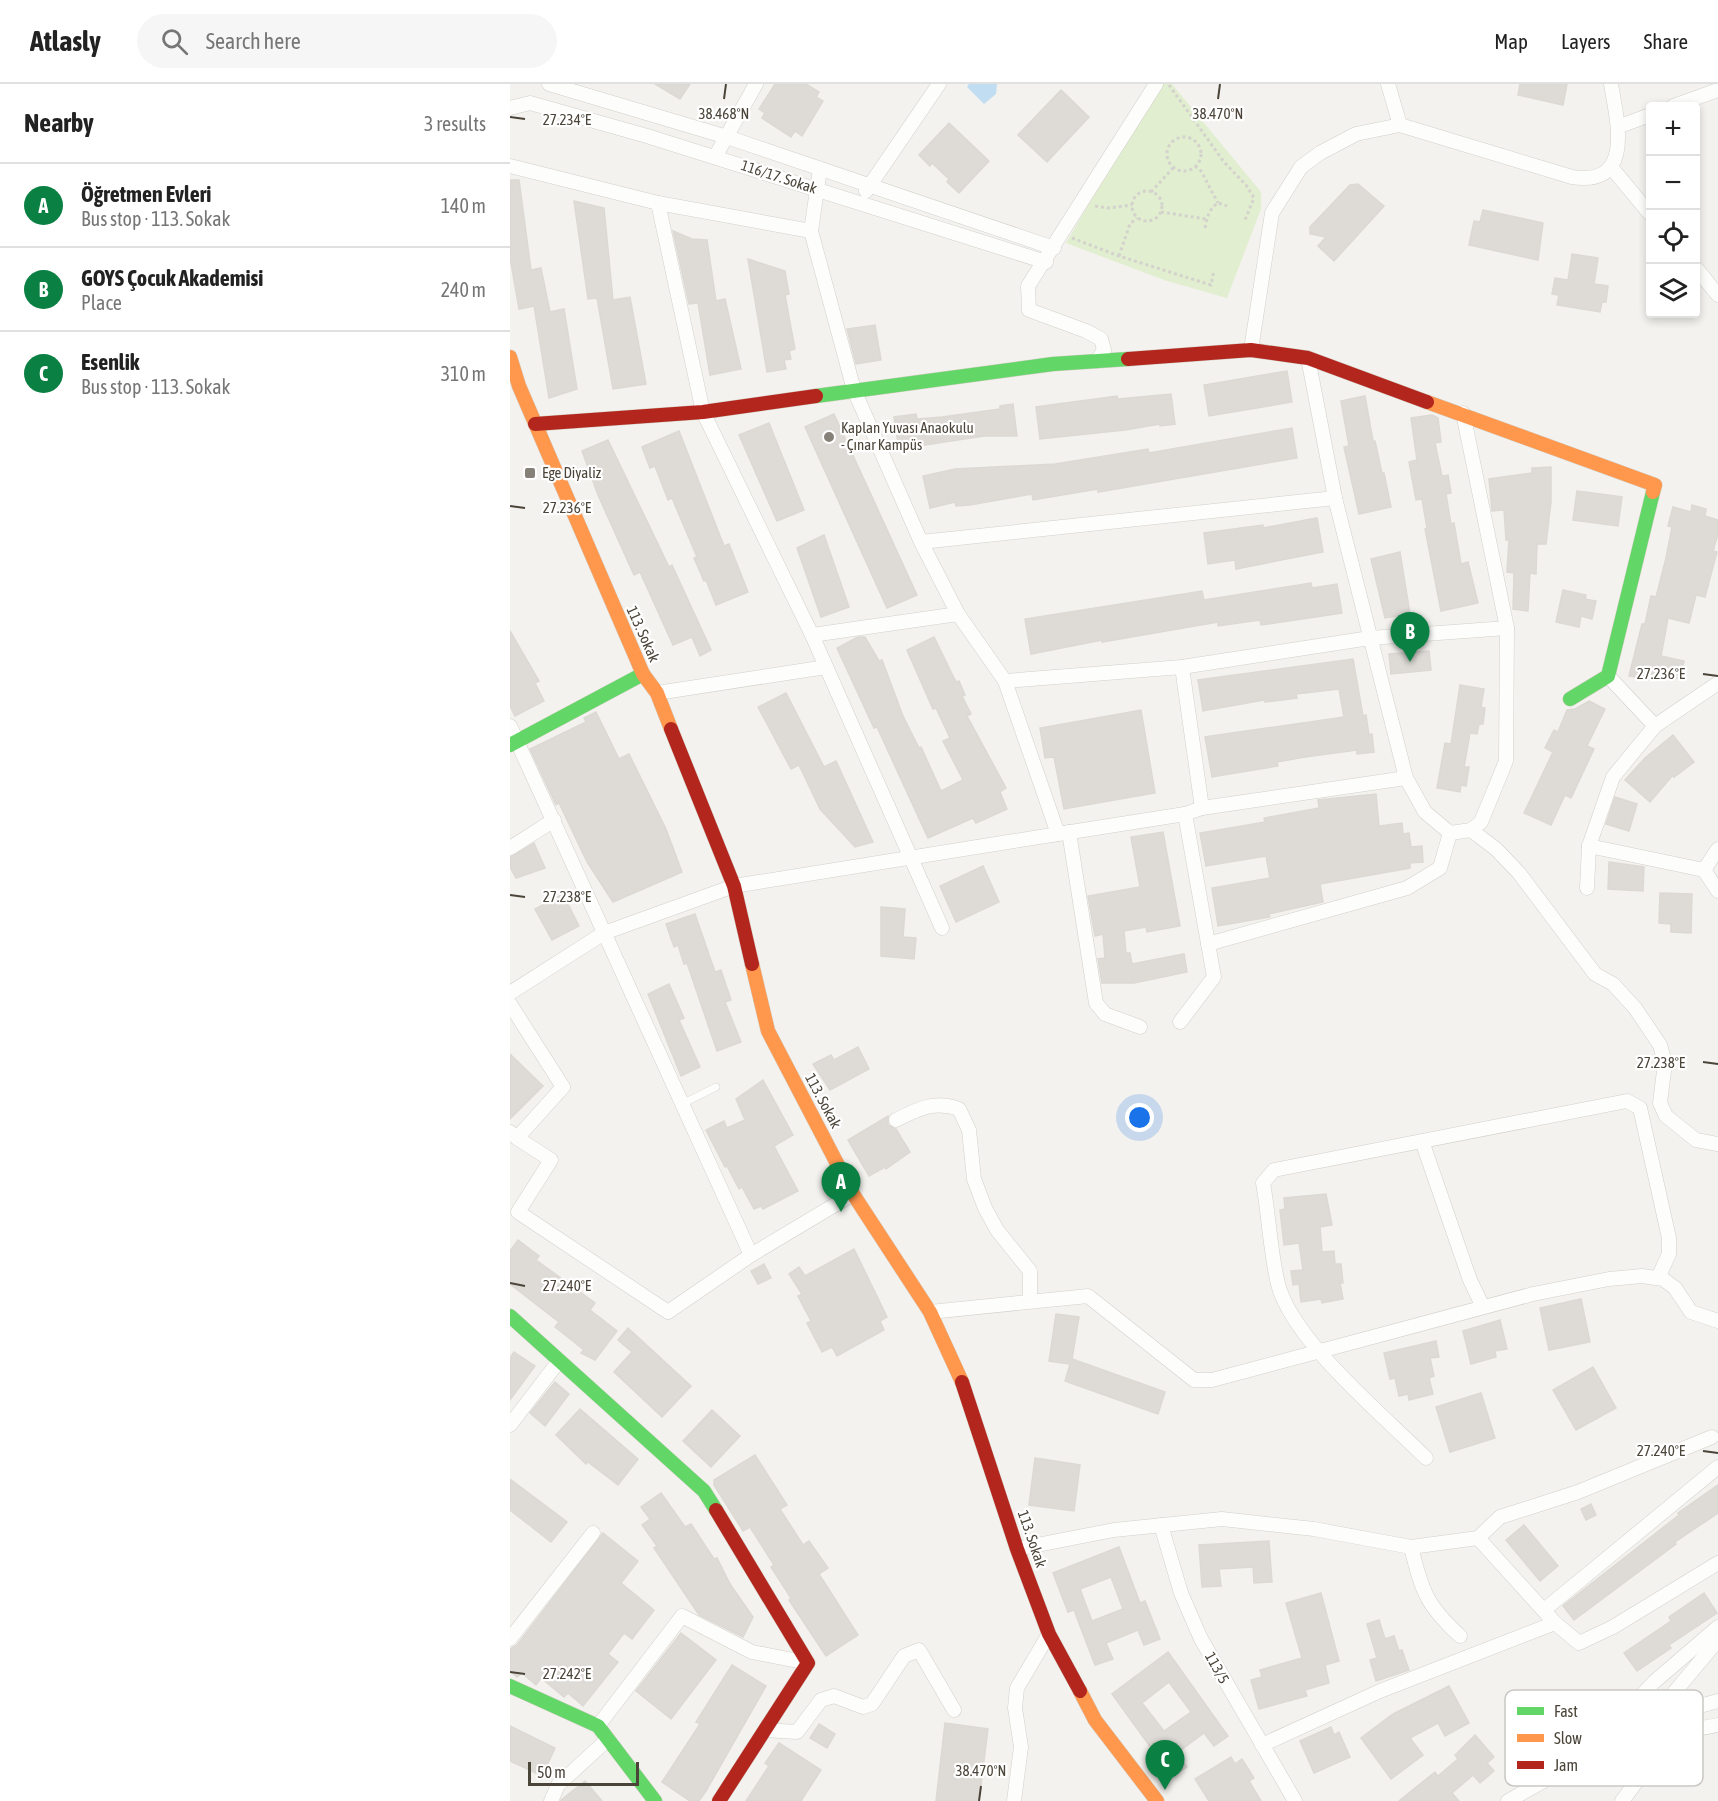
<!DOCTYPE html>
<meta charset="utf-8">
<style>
body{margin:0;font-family:"Asap Condensed",sans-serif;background:#f6f6f6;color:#222}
.controls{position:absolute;right:18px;top:18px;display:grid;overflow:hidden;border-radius:6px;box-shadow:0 3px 9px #0003}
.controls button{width:54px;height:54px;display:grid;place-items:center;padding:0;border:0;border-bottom:2px solid #e0e0e0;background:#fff;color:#222;font:30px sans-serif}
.scale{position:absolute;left:18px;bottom:15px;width:111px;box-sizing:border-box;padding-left:6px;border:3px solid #4b4439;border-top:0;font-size:16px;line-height:21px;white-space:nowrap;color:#4b4439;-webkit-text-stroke:4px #fff;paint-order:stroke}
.you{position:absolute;left:630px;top:1034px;width:21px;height:21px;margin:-15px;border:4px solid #fff;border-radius:50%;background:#1a73e8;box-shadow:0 0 0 9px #1a73e833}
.badge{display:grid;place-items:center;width:39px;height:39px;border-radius:50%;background:#0b8043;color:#fff;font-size:20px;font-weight:700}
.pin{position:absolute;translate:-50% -50px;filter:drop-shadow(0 2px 3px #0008)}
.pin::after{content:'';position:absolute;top:32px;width:21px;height:18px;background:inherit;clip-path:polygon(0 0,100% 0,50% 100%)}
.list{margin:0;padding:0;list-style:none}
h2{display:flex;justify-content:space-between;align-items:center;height:78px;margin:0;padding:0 24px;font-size:26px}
h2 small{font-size:20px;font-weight:400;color:#767676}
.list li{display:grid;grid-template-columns:39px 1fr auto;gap:18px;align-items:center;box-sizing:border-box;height:84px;padding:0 24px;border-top:2px solid #e0e0e0}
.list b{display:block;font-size:22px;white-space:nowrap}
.list p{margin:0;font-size:20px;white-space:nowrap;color:#767676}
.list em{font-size:20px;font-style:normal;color:#767676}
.icon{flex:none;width:33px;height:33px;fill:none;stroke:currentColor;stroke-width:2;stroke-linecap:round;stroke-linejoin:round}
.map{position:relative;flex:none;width:1208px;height:1717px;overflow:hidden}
header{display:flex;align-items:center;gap:36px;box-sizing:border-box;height:84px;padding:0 30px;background:#fff;border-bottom:2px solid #e0e0e0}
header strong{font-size:28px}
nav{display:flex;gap:33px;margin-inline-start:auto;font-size:21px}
.search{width:420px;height:54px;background:#f6f6f6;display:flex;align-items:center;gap:15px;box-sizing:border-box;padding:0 21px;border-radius:33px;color:#767676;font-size:22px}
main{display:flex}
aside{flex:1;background:#fff}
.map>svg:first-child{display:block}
</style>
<header>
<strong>Atlasly</strong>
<div class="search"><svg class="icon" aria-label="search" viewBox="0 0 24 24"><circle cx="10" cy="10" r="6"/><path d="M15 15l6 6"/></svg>Search here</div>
<nav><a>Map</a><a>Layers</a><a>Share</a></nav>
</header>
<main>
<aside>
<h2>Nearby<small>3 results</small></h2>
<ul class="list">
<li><span class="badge">A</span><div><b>Öğretmen Evleri</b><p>Bus stop · 113. Sokak</p></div><em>140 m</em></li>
<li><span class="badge">B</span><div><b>GOYS Çocuk Akademisi</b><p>Place</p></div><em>240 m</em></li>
<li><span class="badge">C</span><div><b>Esenlik</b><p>Bus stop · 113. Sokak</p></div><em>310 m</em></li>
</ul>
</aside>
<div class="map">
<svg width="1208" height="1717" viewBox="0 0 1208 1717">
<rect width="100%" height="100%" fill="#f4f2ee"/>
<path fill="#e1eecf" d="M649 0H662L751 108V125L717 214 654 196 556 159Z"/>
<path fill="#c0ddf1" d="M459 0H487L486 10 474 20 457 3Z"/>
<g fill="#dedbd6" stroke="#dcd9d4" stroke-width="1.5" fill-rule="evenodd">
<path d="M145 0H180L170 15Z"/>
<path d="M265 0H296L309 8 306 13 313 17 292 52 285 47 281 53 252 34 255 29 249 25Z"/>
<path d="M1010 0H1057L1053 21 1008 11Z"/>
<path d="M551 6 579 33 537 78 508 51Z"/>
<path d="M439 39 479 77 449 109 437 98 439 95 422 79 420 82 409 71Z"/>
<path d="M0 96H9L21 186 31 184 40 228 54 225 67 305 39 314 24 222 9 225 0 173Z"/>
<path d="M848 100 874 122 824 177 808 162 816 153 800 150V143L840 101Z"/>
<path d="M64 117 94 124 103 216 120 213 136 300 103 305 87 214 78 215Z"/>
<path d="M973 126 1033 139 1028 176 959 161 964 137 970 138Z"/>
<path d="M163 147 182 155 197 156 206 217 215 215 231 285 200 291 188 219 179 220Z"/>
<path d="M1062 170 1088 174 1084 200 1098 202 1096 218H1092L1090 228 1047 221 1049 211 1042 210 1045 194 1058 196Z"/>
<path d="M238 175 275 187 279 210 275 211 285 265 279 267 281 275 274 276 276 285 257 288Z"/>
<path d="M365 241 371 276 346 280 337 245Z"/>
<path d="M777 287 782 318 699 332 694 301Z"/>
<path d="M661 310 665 340 650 342V340L615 346 530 355 526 323 607 312 608 315Z"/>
<path d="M855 312 863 357H865L872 389H874L881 423 849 430 834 363 839 362 831 317Z"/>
<path d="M503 320 507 352H474L389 365 384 333 406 330 407 335 432 333 490 325V322Z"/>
<path d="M324 330 407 511 377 524 295 343Z"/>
<path d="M922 331 928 334 931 358 925 359 932 392 938 391 941 409 936 410 941 440 944 439 951 480 958 478 968 519 931 527 915 445 917 444 912 415 906 416 899 378 907 376 901 334Z"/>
<path d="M259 339 294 426 267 437 229 351Z"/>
<path d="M782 344 787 374 588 408V405L523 416 522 410 460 421 446 422 445 418 420 424 413 392 445 385 545 380 638 365 639 369Z"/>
<path d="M169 347 214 462 219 460 238 508 206 521 196 496 194 497 184 474 187 473 162 414 158 416 145 382 140 384 132 363Z"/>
<path d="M98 356 159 483 162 481 201 566 190 572 182 553 163 561 130 488 124 491 88 411 72 367Z"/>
<path d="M1041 383V418L1036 460H1027L1026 490 1020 489 1018 527 1003 525 1004 489 997 488 999 456H996L994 426 982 427 979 395 1022 389V384Z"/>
<path d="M1067 407 1112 413 1108 442 1063 436Z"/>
<path d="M1182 421 1196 425 1195 432 1208 436V450L1203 467 1207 468 1195 513 1186 511 1179 539 1158 534 1151 572 1174 577 1170 595 1142 589 1141 596 1119 592 1132 540H1135L1141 512 1146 513 1156 474 1162 443 1158 442 1163 423 1181 428Z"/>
<path d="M807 434 813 468 726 485 725 476 698 480 694 449 753 441V444Z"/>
<path d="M314 451 339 523 311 533 287 464Z"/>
<path d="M890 468 900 530 875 534 861 475Z"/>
<path d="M801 499 802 504 827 500 832 529 751 541 750 536 708 542V538L592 558V556L521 570 515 535 692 507 694 516Z"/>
<path d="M1053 506 1076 511 1075 515 1086 517 1082 535 1071 532 1069 543 1046 538Z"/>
<path d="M0 547 29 597 25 599 34 617 5 632 0 622Z"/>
<path d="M348 553H355L369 577 372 576 393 632 409 664 411 663 431 707 453 696 433 657 440 654 426 624 423 625 397 566 424 553 446 598 449 597 455 611 452 612 461 630 457 632 496 704 490 708 497 725 466 739 463 734 418 754 367 643 364 644 327 564Z"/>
<path d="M919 567 921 586 881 590 879 570Z"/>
<path d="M843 575 853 632 856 631 859 651 862 650 864 668 847 670V666L795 673 767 678 768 682 702 693 695 653 834 633 829 605 786 610 787 614 755 618 754 616 693 627 688 596Z"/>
<path d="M950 601 974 605 971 623 975 624 973 640H969L967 650 960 649 954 683H959L956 702 951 701 950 708 927 704 935 659 941 660Z"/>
<path d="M276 609 314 683 326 677 363 758 345 763 310 725 289 681 281 685 248 623Z"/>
<path d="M1079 617 1095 625 1077 662 1084 665 1061 714 1055 711 1041 741 1014 729 1043 668 1035 664 1044 646 1048 648 1057 626 1065 625Z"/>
<path d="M631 626 645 709 554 725 544 673 535 674 530 644Z"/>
<path d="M86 628 109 675 119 670 156 745 172 788 103 818 77 778 49 719 46 721 20 665 76 638 74 634Z"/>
<path d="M1163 651 1184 678 1164 693 1163 691 1140 718 1115 696 1135 674Z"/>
<path d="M866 710 869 742 892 739 893 750 899 749 901 763 912 762 913 778 900 779V784L810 800 813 818 759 830 760 833 708 842 702 804 760 794 756 772 696 782 690 749 755 738 754 734 809 724 808 716Z"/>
<path d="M1105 713 1127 720 1119 747 1096 740Z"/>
<path d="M653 748 670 842 637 848 636 843 614 847 616 869H620L622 880 674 870 677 888 624 899H592L588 875 595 874 593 850 585 852 578 812 630 803 621 753Z"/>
<path d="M24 759 35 784 6 794 0 783V773Z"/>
<path d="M1099 778 1134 783 1133 807 1098 805Z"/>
<path d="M473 782 489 818 446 838 430 802Z"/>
<path d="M1150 809 1182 810 1181 849 1161 848V840L1149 839Z"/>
<path d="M53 810 69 842 42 856 25 825Z"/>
<path d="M371 823 395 825 393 853 406 854 404 875 371 872Z"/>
<path d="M185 830 205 888 211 886 221 916 215 918 231 958 207 967 177 879 174 880 168 861 164 863 156 840Z"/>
<path d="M159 900 174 934 169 936 190 983 171 992 138 910Z"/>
<path d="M348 963 359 985 320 1006 303 980 321 971 324 976Z"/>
<path d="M0 970 33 1002 0 1035Z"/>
<path d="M253 996 283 1051 264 1062 288 1107 253 1125 251 1122 244 1125 232 1103 229 1105 217 1082 215 1083 196 1046 214 1037 217 1044 235 1036 226 1015Z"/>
<path d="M378 1032V1041L386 1045 400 1068 376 1085 375 1083 359 1092 338 1056Z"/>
<path d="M816 1110 822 1141 810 1143 812 1168 824 1167 825 1180H831L833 1199H830L833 1215 812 1219 811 1215 791 1218 789 1200 783 1201 781 1187 793 1186 789 1159 774 1161 770 1126 775 1125 774 1114Z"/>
<path d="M8 1156 29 1172 26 1176 85 1219 80 1226 107 1247 85 1276 71 1269 74 1266 45 1243 49 1238 0 1200V1167Z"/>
<path d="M344 1165 377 1233 370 1237 374 1246 327 1272 322 1263 312 1268 297 1239 301 1237 288 1212 292 1210 279 1190 289 1183 295 1192Z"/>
<path d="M254 1180 261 1194 248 1200 241 1187Z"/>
<path d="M1071 1215 1080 1258 1039 1266 1030 1224Z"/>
<path d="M546 1230 569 1233 562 1275 655 1308 648 1330 555 1297 560 1280 539 1277Z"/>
<path d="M990 1236 997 1265 985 1267 986 1273 961 1280 953 1247Z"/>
<path d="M118 1244 181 1302 152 1333 104 1288 122 1268 108 1256Z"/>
<path d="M926 1257 929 1273 920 1274 924 1292 919 1294 923 1310 899 1316 898 1310 889 1312 885 1294 880 1295 874 1269Z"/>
<path d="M4 1268 25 1282 0 1316V1274Z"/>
<path d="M1083 1283 1106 1324 1066 1346 1043 1306Z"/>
<path d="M45 1298 59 1310 35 1342 20 1329Z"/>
<path d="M971 1309 985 1354 940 1368 926 1323Z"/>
<path d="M70 1325 128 1375 108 1401 78 1378 76 1380 46 1351Z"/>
<path d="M202 1326 230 1352 201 1383 173 1357Z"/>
<path d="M245 1371 277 1421 270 1425 293 1461 299 1457 318 1484 309 1490 348 1551 316 1572 279 1516 281 1514 261 1483 264 1481 240 1443 233 1447 204 1401V1396Z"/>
<path d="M525 1374 570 1381 564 1427 519 1421Z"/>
<path d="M0 1395 57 1438 41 1458 0 1426Z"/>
<path d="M1208 1401V1429L1165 1458 1166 1460 1064 1536 1053 1522 1169 1431 1168 1429Z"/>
<path d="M151 1409 175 1443 181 1440 204 1475 207 1474 220 1500 243 1533 233 1553 189 1531 144 1464 147 1462 132 1441 140 1435 131 1423Z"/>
<path d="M1081 1420 1086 1431 1076 1436 1071 1425Z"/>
<path d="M1014 1441 1048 1482 1030 1497 996 1456Z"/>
<path d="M93 1449 128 1477 111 1499 144 1526 122 1555 114 1549 98 1570 108 1578 73 1622 58 1609 54 1613 31 1594 26 1601 12 1589 7 1593 0 1587V1565L7 1561Z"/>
<path d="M759 1457 762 1498 744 1499 743 1483 709 1485 711 1502 692 1503 689 1461Z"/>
<path d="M609 1463 630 1519 635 1517 650 1555 634 1561 628 1546 596 1559 603 1575 585 1581 564 1526 558 1528 543 1489ZM601 1493 613 1525 582 1537 570 1505Z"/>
<path d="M811 1509 829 1577 815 1581 819 1599 795 1606 797 1612 749 1625 741 1596 752 1593 750 1586 792 1574 776 1519Z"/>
<path d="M1194 1509 1207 1529 1159 1561 1161 1564 1127 1587 1114 1569 1161 1537 1159 1533Z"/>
<path d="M869 1536 875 1555 884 1552 889 1567 892 1566 899 1586 866 1597 860 1576 867 1574 857 1540Z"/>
<path d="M171 1549 206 1576 161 1635 126 1607Z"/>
<path d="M658 1568 718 1652 704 1662 694 1649 667 1669 677 1683 662 1693 602 1610ZM659 1598 681 1628 654 1647 632 1619Z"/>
<path d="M222 1581 256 1602 196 1707 189 1717H180L152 1698 190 1640 186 1638Z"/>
<path d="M939 1602 959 1639 935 1652 928 1639 900 1654 913 1671 881 1695 851 1654 883 1630Z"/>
<path d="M435 1639 478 1645 469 1717H426Z"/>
<path d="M309 1640 325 1650 317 1664 300 1654Z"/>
<path d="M0 1642 45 1664 32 1692 0 1677Z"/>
<path d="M821 1643 824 1651 829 1648 840 1673 804 1689 790 1657Z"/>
<path d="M965 1651 984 1673 977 1679 984 1687 970 1699 963 1691 942 1709 949 1717H889L925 1688 928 1692 948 1675 945 1671Z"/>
<path d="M269 1659 311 1686 291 1717H236L259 1682 255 1679Z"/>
<path d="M721 1673 725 1680 732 1675 744 1694 739 1697 751 1717H699L685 1695Z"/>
<path d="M75 1697 92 1717H51V1716Z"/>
</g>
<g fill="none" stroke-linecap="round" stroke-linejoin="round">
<g stroke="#d2d0cb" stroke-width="8">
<path id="lane" d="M172 1020 206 1003"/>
</g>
<g stroke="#d2d0cb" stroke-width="15">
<g id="street">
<path d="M39 0 217 53 544 164"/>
<path d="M878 0 890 41"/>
<path d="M1163 22 1208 6"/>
<path d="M0 24 20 19 137 52 536 178"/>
<path d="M1110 42 1140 31"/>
<path d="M205 73 246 0"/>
<path d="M0 82 148 119 193 328 302 551 432 844"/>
<path d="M1101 83 1140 130"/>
<path d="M310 85 301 147 344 306 411 458 448 530 495 597 548 750 675 730 692 724 896 694"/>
<path d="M356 107 429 0"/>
<path d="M148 119 301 147"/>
<path d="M1186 184 1208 211"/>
<path d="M741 266 762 129 791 83 810 69 846 50 890 41 1062 93C1125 103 1107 37 1101 0"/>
<path d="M798 274 825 414 896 694 915 728 940 749 961 746 971 738 996 677 997 544 953 329"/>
<path d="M587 277 594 266 591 255 576 247 519 226 518 202 646 0"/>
<path d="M411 458 825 414"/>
<path d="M302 551 448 530"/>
<path d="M672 583 692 724"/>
<path d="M1098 592 1145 642"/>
<path d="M495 597 672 583 860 554 997 544"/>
<path d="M1208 599 1145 642 1103 693 1079 762 1194 786 1208 765"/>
<path d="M147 609 316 583"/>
<path d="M0 642 241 1171 343 1110"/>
<path d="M961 746 986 765 1009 789 1085 890 1103 900 1125 924 1150 961 1155 979 1150 1019 1156 1032 1186 1056 1208 1060"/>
<path d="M559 748 586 919 595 930 630 943"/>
<path d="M0 764 44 736"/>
<path d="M1194 786 1208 807"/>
<path d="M1077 804 1079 762"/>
<path d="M698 860 897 804 930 784 940 749"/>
<path d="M0 909 94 849 224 802 548 750"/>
<path d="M0 920 53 1003 7 1054 0 1048"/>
<path d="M670 938 704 893 675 730"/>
<path d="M386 1036C408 1025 424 1016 449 1025L459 1046 464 1095 475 1124 487 1146 520 1187V1217"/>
<path d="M7 1054 41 1076 8 1128 158 1228 241 1171"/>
<path d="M912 1057 960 1196 973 1223"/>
<path d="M420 1228 578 1212 684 1296H702L1023 1210 1099 1195 1132 1192 1153 1195 1165 1204 1181 1228 1208 1237"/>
<path d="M0 1341 49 1277"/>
<path d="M916 1374C874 1332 782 1256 768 1200 760 1167 759 1132 753 1099L764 1086 1117 1017 1130 1024 1159 1154V1170L1148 1194"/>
<path d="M651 1441 671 1509 691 1555 785 1717"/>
<path d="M968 1454 1045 1539 1069 1559 1103 1543 1208 1479"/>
<path d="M901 1463C912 1507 916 1521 950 1552"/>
<path d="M507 1465 604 1446 712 1435 804 1445 901 1463 968 1454 990 1433 1068 1408 1202 1353"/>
<path d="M1034 1526 1208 1383"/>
<path d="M0 1555 83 1449"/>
<path d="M1142 1635 1208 1617"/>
<path d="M88 1642 172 1532 242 1568 298 1579"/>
<path d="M255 1646 287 1648 311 1616 324 1612 353 1623 362 1620 394 1572 409 1566 444 1626"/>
<path d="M1138 1654 1142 1635 1208 1556"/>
<path d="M752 1661 870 1607 1045 1539"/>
<path d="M1074 1675 1138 1654 1208 1641"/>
<path d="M41 1717 48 1701 98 1655"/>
<path d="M504 1717 511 1663 505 1624 507 1604 539 1550"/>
<path d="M998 1717 1071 1676 1144 1598 1208 1543"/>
<path d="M1112 1717 1163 1649"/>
</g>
</g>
<g stroke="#d3cfc5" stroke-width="15">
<g id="fast">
<path d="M306 312 543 280 618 275"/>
<path d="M1060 615 1098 592 1143 408"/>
<path d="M0 661 133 590"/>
<path d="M0 1232 194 1407 206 1426"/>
<path d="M0 1602 88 1642 145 1717"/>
</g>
</g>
<g stroke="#d3cfc5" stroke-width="15">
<g id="slow">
<path d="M0 273 9 302 133 590 147 609 161 645"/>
<path d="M917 318 1145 401 1143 408"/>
<path d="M242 880 258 947 343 1110 420 1228 452 1298"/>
<path d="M570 1607 585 1636 647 1717"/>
</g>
</g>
<g stroke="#d3cfc5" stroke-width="15">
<g id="jam">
<path d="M618 275 741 266 798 274 917 318"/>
<path d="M25 340 193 328 306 312"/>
<path d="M161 645 224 802 242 880"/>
<path d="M452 1298 507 1465 539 1550 570 1607"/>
<path d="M206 1426 298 1579 209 1717"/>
</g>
</g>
<g stroke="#d3d2cc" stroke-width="3" stroke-dasharray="3 3" stroke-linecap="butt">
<path d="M659 1 714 78 736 101 744 114 735 136"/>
<circle cx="674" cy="70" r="17"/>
<path d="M685 82 691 87 708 119"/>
<circle cx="637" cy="122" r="15"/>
<path d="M641 108 664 83"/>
<path d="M585 122 598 124 622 121"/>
<path d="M651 128 696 135"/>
<path d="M695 144C697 133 699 125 708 119L717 122"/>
<path d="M562 154 609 172 701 201 704 186"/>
<path d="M609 172 620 140 627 134"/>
</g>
<use href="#lane" stroke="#fdfdfc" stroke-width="7"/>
<use href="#street" stroke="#fdfdfc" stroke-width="14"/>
<use href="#fast" stroke="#63d668" stroke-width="14"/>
<use href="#slow" stroke="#ff974d" stroke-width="14"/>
<use href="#jam" stroke="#b3261e" stroke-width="14"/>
</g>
<path fill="none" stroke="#4b4439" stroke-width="2" d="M214 15 216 0M708 15 710 0M0 33 15 35M0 422 15 424M1193 590 1208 592M0 811 15 813M1193 978 1208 980M0 1199 15 1202M1193 1367 1208 1369M0 1588 15 1590M469 1717 471 1702"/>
<g fill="#868178" stroke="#fff" stroke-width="2">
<circle cx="319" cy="353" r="6"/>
<rect x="14" y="383" width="12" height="12" rx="3"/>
</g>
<g text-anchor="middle" stroke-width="4.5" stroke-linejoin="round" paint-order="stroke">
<g font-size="15" fill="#4b4439" stroke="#fff">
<text transform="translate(269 93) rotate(18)" y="5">116/17. Sokak</text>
<text transform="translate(133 550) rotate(66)" y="5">113. Sokak</text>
<text transform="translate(313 1017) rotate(62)" y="5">113. Sokak</text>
<text transform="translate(522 1455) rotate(71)" y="5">113. Sokak</text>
<text transform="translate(707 1584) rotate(61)" y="5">113/5</text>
</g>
<g font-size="15" fill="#4b4439" stroke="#fff" text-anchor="start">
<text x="331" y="349">Kaplan Yuvası Anaokulu<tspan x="331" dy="17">- Çınar Kampüs</tspan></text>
<text x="32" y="394">Ege Diyaliz</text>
</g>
</g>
<rect x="995" y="1606" width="198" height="96" rx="9" fill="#fff" stroke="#c9c7c4" stroke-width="1.5"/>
<rect x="1007" y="1623" width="27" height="8" fill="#63d668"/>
<rect x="1007" y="1650" width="27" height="8" fill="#ff974d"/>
<rect x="1007" y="1677" width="27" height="8" fill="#b3261e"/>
<g font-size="16" fill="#4b4439">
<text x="1044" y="1633">Fast</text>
<text x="1044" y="1660">Slow</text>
<text x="1044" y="1687">Jam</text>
</g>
<g font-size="15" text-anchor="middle" fill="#4b4439" stroke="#fff" stroke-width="4.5" stroke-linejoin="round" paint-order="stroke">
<text x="214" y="35">38.468°N</text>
<text x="708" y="35">38.470°N</text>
<text x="57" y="41">27.234°E</text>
<text x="57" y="429">27.236°E</text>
<text x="1151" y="595">27.236°E</text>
<text x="57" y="818">27.238°E</text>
<text x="1151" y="984">27.238°E</text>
<text x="57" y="1207">27.240°E</text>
<text x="1151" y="1372">27.240°E</text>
<text x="57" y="1595">27.242°E</text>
<text x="471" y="1692">38.470°N</text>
</g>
</svg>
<div class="controls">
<button>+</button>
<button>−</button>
<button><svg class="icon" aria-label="locate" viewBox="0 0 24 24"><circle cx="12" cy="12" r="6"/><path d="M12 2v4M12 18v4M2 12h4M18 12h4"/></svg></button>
<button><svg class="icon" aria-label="layers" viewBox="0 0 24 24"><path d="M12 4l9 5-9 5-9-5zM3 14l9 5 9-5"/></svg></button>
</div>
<div class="scale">50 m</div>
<div class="you"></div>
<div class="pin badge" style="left:331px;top:1128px">A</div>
<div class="pin badge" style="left:900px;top:578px">B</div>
<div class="pin badge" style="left:655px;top:1706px">C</div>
</div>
</main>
